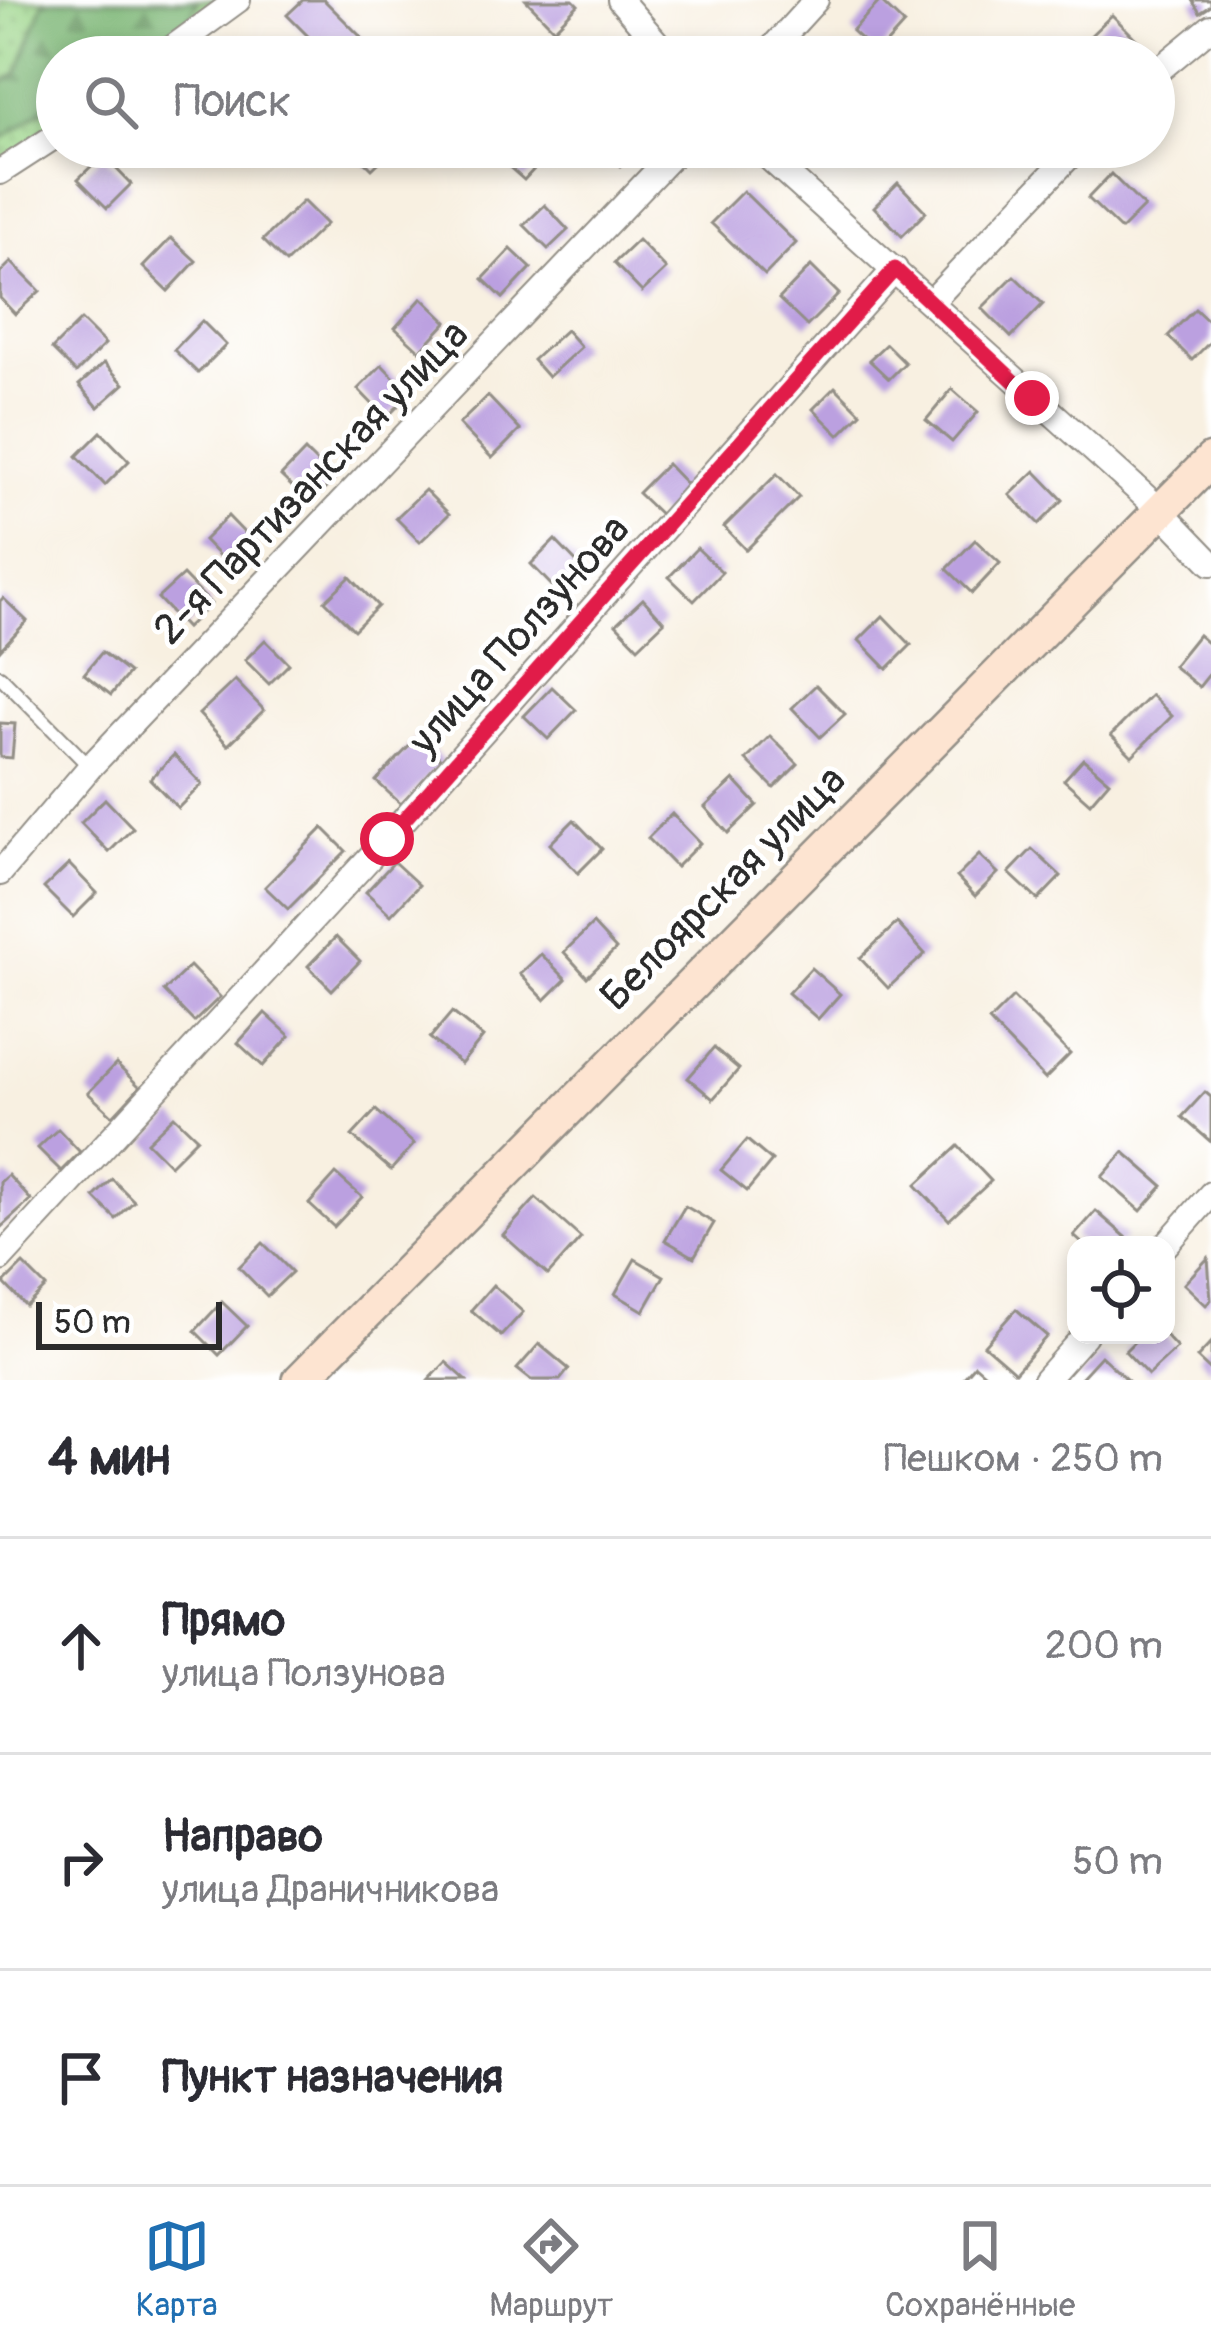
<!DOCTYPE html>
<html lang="ru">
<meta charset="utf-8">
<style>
body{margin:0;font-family:Pangolin,sans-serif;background:#f7f7f7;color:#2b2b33}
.controls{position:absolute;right:36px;bottom:36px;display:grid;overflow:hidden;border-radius:24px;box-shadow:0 6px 18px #0003}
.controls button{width:108px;height:108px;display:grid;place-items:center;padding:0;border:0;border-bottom:3px solid #e1e1e2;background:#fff;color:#2b2b33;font:60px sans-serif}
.scale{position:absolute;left:36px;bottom:30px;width:186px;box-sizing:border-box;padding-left:12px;border:6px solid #2b2b2b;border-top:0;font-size:33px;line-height:42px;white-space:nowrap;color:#2b2b2b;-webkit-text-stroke:9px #fff;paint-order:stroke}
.stop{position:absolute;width:36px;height:36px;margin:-27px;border:9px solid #e11d48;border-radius:50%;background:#fff}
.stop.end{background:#e11d48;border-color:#fff;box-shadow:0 3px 12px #0008}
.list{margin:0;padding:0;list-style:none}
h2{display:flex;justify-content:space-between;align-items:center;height:156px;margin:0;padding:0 48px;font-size:51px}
h2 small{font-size:39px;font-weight:400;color:#7c7c81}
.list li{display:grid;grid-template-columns:78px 1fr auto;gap:36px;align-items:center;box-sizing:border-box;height:216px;padding:0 48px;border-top:3px solid #e1e1e2}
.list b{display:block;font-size:45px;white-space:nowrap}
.list p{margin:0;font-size:39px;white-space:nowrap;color:#7c7c81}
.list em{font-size:39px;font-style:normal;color:#7c7c81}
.icon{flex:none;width:66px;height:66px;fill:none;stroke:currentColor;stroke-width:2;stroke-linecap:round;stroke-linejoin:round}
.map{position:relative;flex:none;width:1211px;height:1380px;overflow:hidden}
.search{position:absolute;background:#fff;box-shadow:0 6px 18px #0003;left:36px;right:36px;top:36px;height:132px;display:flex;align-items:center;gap:30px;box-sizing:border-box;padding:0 42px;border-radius:66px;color:#7c7c81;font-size:45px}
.sheet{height:804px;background:#fff}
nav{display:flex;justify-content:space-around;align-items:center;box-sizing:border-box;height:168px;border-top:3px solid #e1e1e2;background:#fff;font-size:33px;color:#7c7c81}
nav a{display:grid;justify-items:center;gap:6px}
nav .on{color:#1f6fb2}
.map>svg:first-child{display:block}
</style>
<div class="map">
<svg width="1211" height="1380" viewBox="0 0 1211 1380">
<defs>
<pattern id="grass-dots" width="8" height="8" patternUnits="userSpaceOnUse" patternTransform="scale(3)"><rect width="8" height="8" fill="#9ad487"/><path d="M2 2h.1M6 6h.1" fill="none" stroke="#85b675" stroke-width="1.8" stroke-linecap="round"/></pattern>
<pattern id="forest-firs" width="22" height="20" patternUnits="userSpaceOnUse" patternTransform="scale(3)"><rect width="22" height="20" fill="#7bb674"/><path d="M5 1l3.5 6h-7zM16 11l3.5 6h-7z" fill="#65945f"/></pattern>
</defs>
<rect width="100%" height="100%" fill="#fff"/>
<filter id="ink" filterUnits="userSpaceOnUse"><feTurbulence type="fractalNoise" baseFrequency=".00833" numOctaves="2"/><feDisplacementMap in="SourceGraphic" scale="24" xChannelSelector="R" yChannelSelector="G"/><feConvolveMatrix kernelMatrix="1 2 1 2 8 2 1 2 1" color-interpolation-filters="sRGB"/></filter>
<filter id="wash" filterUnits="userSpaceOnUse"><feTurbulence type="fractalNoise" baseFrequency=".004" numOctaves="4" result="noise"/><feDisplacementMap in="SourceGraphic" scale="48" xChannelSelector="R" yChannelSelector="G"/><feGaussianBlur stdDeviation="2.7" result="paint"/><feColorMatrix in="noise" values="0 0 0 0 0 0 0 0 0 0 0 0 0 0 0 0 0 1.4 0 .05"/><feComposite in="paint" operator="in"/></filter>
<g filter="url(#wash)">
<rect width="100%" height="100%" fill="#f8f0e1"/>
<path fill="url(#grass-dots)" stroke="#628059" stroke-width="3" d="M0 0H237L198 27 57 57V135L0 172Z"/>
<path fill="url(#forest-firs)" stroke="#537050" stroke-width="3" d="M51 0H197L186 29 151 57H57V104C32 110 24 130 0 139V85L18 72 43 3Z"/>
<g id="blocks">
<g fill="#bba0e0">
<path d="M303 0H324L371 47 362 57H329L287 15Z"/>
<path d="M526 0H573L578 5 554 29Z"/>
<path d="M1192 0H1211V6L1200 13Z"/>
<path d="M880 1 904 24 877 54 852 31Z"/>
<path d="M1112 15 1150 53 1146 57H1105L1087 39Z"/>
<path d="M350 147H395L372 169Z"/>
<path d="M508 147H547L551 151 524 180 498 157Z"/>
<path d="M601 147H639L620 166Z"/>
<path d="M103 155 131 184 107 208 78 179Z"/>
<path d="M1111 174 1144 207 1121 230 1088 198Z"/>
<path d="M898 183 926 212 902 236 874 207Z"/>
<path d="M743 191 796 243 765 275 711 223Z"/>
<path d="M303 201 326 224 286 263 263 240Z"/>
<path d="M545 205 568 230 548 249 524 225Z"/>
<path d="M171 238 196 261 168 291 143 267Z"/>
<path d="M638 240 666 269 642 292 614 263Z"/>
<path d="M511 249 531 268 503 298 483 279Z"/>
<path d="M11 262 40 291 15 314 0 298V273Z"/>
<path d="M811 266 839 294 807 326 779 299Z"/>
<path d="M1014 276 1043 304 1011 337 982 308Z"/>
<path d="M422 298 447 322 420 351 395 328Z"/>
<path d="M1195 309 1211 324V341L1192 360 1168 336Z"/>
<path d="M81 320 105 344 76 373 52 349Z"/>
<path d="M202 321 226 345 198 373 174 350Z"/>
<path d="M566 330 581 347 548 377 533 360Z"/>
<path d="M886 344 905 363 889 379 869 360Z"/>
<path d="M104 363 124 384 98 407 79 385Z"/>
<path d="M382 365 410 394 386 418 358 389Z"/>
<path d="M835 387 861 413 839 435 813 409Z"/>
<path d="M952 389 978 412 952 442 926 420Z"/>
<path d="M488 396 520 430 492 458 459 424Z"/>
<path d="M101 432 129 461 105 485 77 456Z"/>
<path d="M305 451 334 480 310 504 281 476Z"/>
<path d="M667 464 691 489 663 517 638 493Z"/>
<path d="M1035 471 1063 500 1039 524 1010 495Z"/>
<path d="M777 474 799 497 746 550 724 527Z"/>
<path d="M425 490 449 514 420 542 396 518Z"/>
<path d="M228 516 256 545 232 569 204 540Z"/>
<path d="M555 540 583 569 559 593 531 564Z"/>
<path d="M975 540 1000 563 972 593 947 569Z"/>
<path d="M697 548 722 572 694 601 669 577Z"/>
<path d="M183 575 211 604 186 628 158 598Z"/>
<path d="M350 577 378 606 354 630 325 601Z"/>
<path d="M3 598 27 621 0 650V601Z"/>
<path d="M643 599 664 622 638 647 616 624Z"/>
<path d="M883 616 911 645 887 669 859 640Z"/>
<path d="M1198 635 1211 646V672L1199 687 1173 666Z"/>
<path d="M265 640 289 664 269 684 245 660Z"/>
<path d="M102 652 129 673 111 695 84 674Z"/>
<path d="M235 680 264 710 228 745 199 714Z"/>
<path d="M816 685 845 714 820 737 792 708Z"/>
<path d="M552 687 576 710 548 739 524 716Z"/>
<path d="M1151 695 1172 716 1132 756 1111 735Z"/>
<path d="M0 723 15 724 12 758 0 757Z"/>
<path d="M770 736 798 764 774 788 746 760Z"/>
<path d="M418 737 443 761 401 804 376 781Z"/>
<path d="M174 755 202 784 178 808 150 779Z"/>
<path d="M1083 759 1109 781 1090 803 1064 780Z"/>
<path d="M734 780 757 805 728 833 705 807Z"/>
<path d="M105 799 133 828 109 852 81 823Z"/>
<path d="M672 814 700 843 676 867 648 838Z"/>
<path d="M574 820 602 849 578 873 550 844Z"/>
<path d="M323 828 346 851 288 909 265 887Z"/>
<path d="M1032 849 1061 876 1038 900 1009 873Z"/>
<path d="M979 855 998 873 975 896 957 877Z"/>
<path d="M394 862 419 885 391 915 366 892Z"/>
<path d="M69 864 97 893 73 917 44 888Z"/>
<path d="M897 923 925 954 888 988 860 958Z"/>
<path d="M593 924 616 949 587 977 564 952Z"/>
<path d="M336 937 360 961 332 990 308 966Z"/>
<path d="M541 954 566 979 545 1000 520 974Z"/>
<path d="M190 966 220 997 194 1022 164 991Z"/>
<path d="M811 968 840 994 818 1019 788 993Z"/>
<path d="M1013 997 1070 1054 1045 1079 989 1021Z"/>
<path d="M452 1012 483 1037 461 1064 430 1038Z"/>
<path d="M265 1013 290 1036 263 1066 238 1043Z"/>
<path d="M714 1048 739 1069 713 1099 688 1078Z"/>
<path d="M116 1064 140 1087 113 1116 88 1093Z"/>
<path d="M1205 1092 1211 1097V1142L1182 1117Z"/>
<path d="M376 1110 414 1144 391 1170 352 1136Z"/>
<path d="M174 1116 197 1138 170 1165 147 1142Z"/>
<path d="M58 1129 80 1152 61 1171 38 1148Z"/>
<path d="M747 1140 772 1161 747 1191 721 1170Z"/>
<path d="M958 1146 991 1181 949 1220 916 1185Z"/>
<path d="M1124 1152 1163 1186 1141 1211 1102 1177Z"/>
<path d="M336 1174 362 1197 334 1227 309 1204Z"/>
<path d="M8 1175 31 1200 0 1228V1182Z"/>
<path d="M112 1179 134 1201 116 1219 94 1197Z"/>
<path d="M536 1198 581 1238 548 1275 503 1235Z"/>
<path d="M685 1206 714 1223 694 1257 665 1240Z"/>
<path d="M1096 1211 1126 1237 1119 1245H1084L1074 1236Z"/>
<path d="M263 1243 292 1272 267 1296 239 1267Z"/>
<path d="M1208 1258 1211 1300 1206 1305 1184 1284Z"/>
<path d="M635 1259 664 1276 644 1311 615 1294Z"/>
<path d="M23 1264 46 1287 26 1306 4 1283Z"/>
<path d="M493 1285 523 1312 501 1336 471 1310Z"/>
<path d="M222 1302 247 1326 219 1355 195 1331Z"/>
<path d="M1016 1309 1047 1336 1015 1372 984 1345Z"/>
<path d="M1141 1335H1165L1177 1348 1148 1375 1125 1351Z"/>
<path d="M1211 1343V1371L1197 1358Z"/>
<path d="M539 1344 569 1369 560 1380H531L517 1369Z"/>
<path d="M1101 1356 1127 1380H1079Z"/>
<path d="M446 1362 466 1380H429Z"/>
<path d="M975 1365 992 1380H962Z"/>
</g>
</g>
</g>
<g filter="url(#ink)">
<use href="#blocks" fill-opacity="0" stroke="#928e86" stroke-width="3"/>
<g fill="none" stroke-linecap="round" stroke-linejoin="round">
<g stroke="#928e86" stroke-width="16">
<path id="lane" d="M0 676 90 767"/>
</g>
<g stroke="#928e86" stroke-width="28">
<g id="street">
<path d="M620 0 669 57"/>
<path d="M160 57 238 0"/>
<path d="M764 57 816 0"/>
<path d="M1154 74 1211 27"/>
<path d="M757 147 1159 509 1211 563"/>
<path d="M0 172 57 135"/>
<path d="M931 302 1078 147"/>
<path d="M0 873 90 767 680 147"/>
<path d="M1166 1245 1211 1194"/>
<path d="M0 1259 387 839 895 269"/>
<path d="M1045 1380 1085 1335"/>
</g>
</g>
<g stroke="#928e86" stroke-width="38">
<path id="secondary" d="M300 1380 1211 460"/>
</g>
<use href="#lane" stroke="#fff" stroke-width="12"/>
<use href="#street" stroke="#fff" stroke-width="24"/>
<use href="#secondary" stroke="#fde4d1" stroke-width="33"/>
</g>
</g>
<g fill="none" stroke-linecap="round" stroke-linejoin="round" filter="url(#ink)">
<path stroke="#e11d48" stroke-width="15" d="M387 839 895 269 1032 398"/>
</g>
<g text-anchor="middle" stroke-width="9" stroke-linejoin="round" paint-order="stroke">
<g font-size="42" fill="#2b2b2b" stroke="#fff">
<text transform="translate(310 481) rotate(-46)" y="15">2-я Партизанская улица</text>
<text transform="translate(518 634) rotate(-48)" y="15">улица Ползунова</text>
<text transform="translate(722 887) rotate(-45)" y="15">Белоярская улица</text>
</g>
</g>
</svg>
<div class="controls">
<button><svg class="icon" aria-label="locate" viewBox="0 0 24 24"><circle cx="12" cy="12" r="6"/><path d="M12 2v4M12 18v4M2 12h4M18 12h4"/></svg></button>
</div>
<div class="scale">50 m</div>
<div class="stop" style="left:387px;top:839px"></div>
<div class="stop end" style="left:1032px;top:398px"></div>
<div class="search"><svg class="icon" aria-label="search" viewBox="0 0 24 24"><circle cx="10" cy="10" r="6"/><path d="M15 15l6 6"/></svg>Поиск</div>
</div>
<section class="sheet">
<h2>4 мин<small>Пешком · 250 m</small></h2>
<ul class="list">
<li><svg class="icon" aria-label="ahead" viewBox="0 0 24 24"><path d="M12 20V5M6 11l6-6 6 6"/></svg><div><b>Прямо</b><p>улица Ползунова</p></div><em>200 m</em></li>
<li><svg class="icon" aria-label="right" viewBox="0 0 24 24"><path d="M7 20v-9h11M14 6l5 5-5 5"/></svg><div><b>Направо</b><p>улица Драничникова</p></div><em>50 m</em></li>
<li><svg class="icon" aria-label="arrive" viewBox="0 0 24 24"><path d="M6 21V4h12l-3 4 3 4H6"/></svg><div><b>Пункт назначения</b></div></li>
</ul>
</section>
<nav>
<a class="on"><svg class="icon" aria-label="map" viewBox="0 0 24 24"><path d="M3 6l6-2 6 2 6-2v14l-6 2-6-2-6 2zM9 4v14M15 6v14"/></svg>Карта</a>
<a><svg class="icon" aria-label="directions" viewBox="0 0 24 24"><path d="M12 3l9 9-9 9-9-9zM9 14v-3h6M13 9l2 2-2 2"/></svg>Маршрут</a>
<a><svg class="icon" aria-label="saved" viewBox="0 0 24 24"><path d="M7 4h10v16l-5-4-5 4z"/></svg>Сохранённые</a>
</nav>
